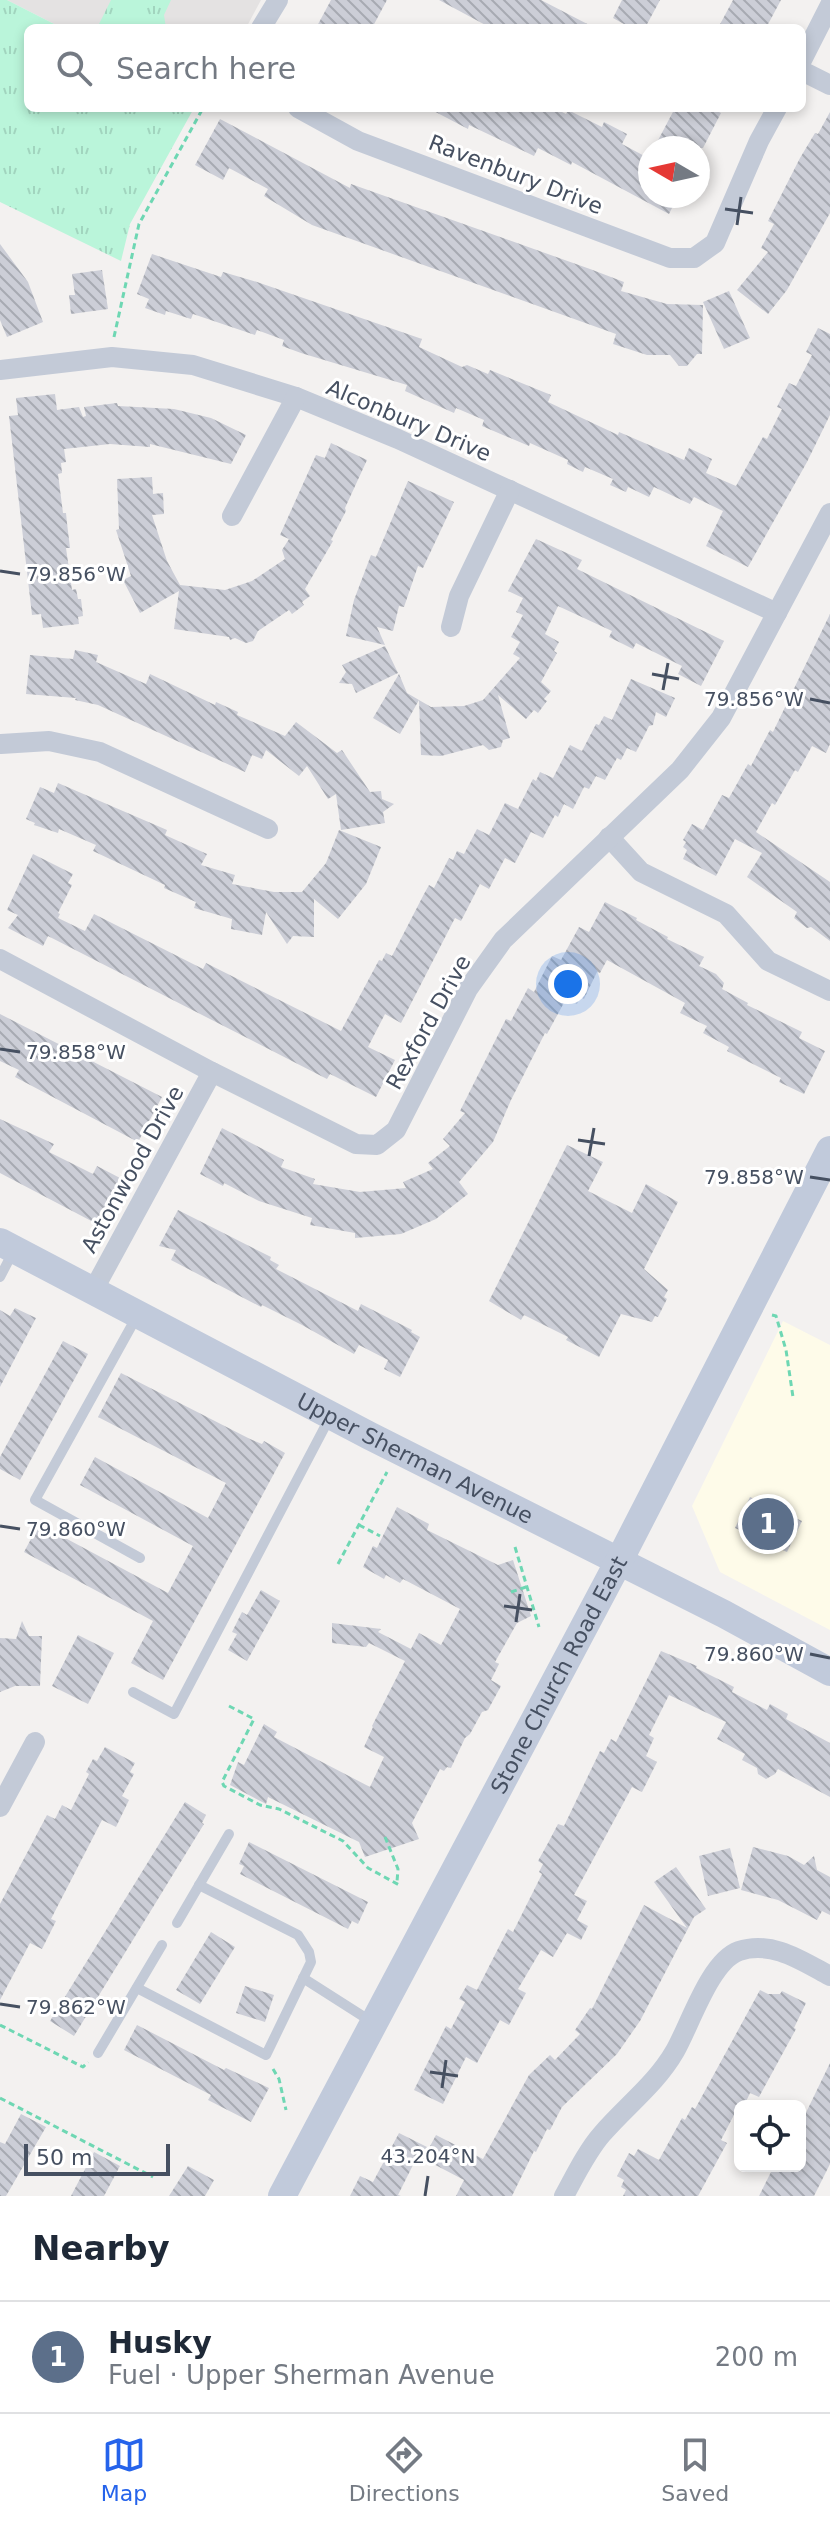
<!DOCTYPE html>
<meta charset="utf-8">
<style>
body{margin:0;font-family:"DejaVu Sans",sans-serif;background:#f6f6f7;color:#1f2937}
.controls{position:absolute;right:24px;bottom:24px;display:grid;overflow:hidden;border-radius:12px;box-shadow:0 4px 12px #0003}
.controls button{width:72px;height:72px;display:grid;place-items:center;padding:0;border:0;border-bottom:2px solid #e0e1e3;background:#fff;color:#1f2937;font:40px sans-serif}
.compass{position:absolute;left:638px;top:136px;width:72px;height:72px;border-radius:50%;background:#fff;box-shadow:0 4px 12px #0003;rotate:279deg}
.scale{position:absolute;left:24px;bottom:20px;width:146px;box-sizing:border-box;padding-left:8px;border:4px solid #465061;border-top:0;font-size:22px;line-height:28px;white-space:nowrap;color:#465061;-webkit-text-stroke:6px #fff;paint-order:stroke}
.you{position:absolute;left:568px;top:984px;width:28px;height:28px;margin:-20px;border:6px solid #fff;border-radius:50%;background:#1a73e8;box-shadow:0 0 0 12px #1a73e833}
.badge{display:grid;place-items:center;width:52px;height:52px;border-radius:50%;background:#2563eb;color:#fff;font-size:26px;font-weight:700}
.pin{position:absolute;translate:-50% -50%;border:4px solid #fff;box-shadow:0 2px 8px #0006}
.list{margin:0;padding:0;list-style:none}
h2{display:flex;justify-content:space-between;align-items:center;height:104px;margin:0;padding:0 32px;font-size:34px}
h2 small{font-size:26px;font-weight:400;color:#747a83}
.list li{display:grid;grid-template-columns:52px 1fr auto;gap:24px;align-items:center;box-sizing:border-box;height:112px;padding:0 32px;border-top:2px solid #e0e1e3}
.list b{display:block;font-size:30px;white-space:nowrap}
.list p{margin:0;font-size:26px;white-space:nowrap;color:#747a83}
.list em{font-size:26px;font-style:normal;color:#747a83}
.icon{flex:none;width:44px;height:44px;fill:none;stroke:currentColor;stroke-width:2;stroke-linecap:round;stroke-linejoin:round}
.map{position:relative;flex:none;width:830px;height:2196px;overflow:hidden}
.search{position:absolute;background:#fff;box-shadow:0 4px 12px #0003;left:24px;right:24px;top:24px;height:88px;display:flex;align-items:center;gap:20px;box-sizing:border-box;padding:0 28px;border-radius:12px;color:#747a83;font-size:30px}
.sheet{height:216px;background:#fff}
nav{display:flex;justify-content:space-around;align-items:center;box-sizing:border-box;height:112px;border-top:2px solid #e0e1e3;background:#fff;font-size:22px;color:#747a83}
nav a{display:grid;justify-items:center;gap:4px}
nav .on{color:#2563eb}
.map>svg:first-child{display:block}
</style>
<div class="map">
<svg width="830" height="2196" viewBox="0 0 830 2196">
<defs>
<pattern id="grass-tufts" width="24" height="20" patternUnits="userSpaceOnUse" patternTransform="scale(2)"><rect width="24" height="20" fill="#baf5da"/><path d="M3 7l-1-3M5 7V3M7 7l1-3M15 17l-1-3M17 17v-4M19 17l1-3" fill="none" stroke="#a1d4be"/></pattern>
<pattern id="building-back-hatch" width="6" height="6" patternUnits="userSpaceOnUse" patternTransform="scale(2)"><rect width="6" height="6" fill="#ccced7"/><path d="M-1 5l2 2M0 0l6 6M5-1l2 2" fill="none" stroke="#a7aab2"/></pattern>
</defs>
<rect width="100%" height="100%" fill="#f3f1f0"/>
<path fill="#fefbe9" d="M783 1321 830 1345V1630L720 1572 692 1506Z"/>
<path fill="#e4e2e2" d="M7 0H261L246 28H62Z"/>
<g fill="url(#grass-tufts)">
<path d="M0 0H7L62 28H28V108H194L130 224 121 261 0 202Z"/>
<path d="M111 0H171L164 15 166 28H97Z"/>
</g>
<g fill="url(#building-back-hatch)">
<path d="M331 0H387L372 28H316Z"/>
<path d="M439 0H541L595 28H491Z"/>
<path d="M622 0H660L645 28H631L613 18Z"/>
<path d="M733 0H781L766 28H718Z"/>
<path d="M428 108H554L566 114 568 110 602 127 604 122 627 134 622 144 650 159V196H678L669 214 572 162 571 165 538 148 534 156 469 125 468 129Z"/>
<path d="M675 108H711L721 113 703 148H654Z"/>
<path d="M830 112V213L787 290 768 314 737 290 768 252 761 248 774 224 768 221 800 158 815 133 818 134Z"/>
<path d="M220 119 350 188 351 184 590 269 624 282 621 291 667 304 703 305 702 354H697L687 366H679L670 355H647L613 344 616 334 312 225 264 196 268 189 229 168 223 180 195 165Z"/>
<path d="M0 244 28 282 43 322 7 337 0 320Z"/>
<path d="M152 254 221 277 223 272 257 282 422 339 419 347 462 367 467 365 488 374 490 370 551 395 548 402 618 435 619 432 684 460 689 448 712 459 706 473 736 486 763 437 767 439 782 409 777 407 789 383 796 386 812 355 806 352 818 328 830 334V415L807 462 748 567 706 546 723 511 694 497 690 504 654 487 649 497 628 487 626 492 610 485 613 479 585 467 583 472 567 464 568 460 530 443 529 446 482 426 484 420 456 408 454 413 405 391 407 385 301 353 282 346 284 340 257 330 255 335 193 314 191 319 166 311 165 315 145 308 149 299 137 294Z"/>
<path d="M102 270 108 309 71 314 69 295H75L72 274Z"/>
<path d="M729 291 750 338 724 349 703 302Z"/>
<path d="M55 394 57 410 79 407 83 417 86 416 84 407 117 403 118 406 174 409 211 418 246 435 231 464 150 444V447L110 444 64 449 66 462 61 463 62 473 58 474 63 513H66L67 523 70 548H66L72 590 76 589 78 599H81L83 616 78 617 79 624 43 628 41 614 32 615 9 416 18 415 16 398Z"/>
<path d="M331 443 367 460 345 508 346 511 331 540 333 541 305 589 310 596 302 602 304 605 292 614 289 610 258 631 253 641 246 643 235 638 230 640 229 637 174 629 179 591 140 613 123 580 131 576 116 530 119 529 117 479 152 477 153 494 163 493 164 514 152 515 167 561 180 585 225 590 252 581 285 559 282 550 289 539 280 535 316 455 325 458Z"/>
<path d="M408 481 454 502 423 568 418 566 404 607 399 606 393 631 377 627 385 645 346 636 354 600 371 555 376 557Z"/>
<path d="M536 539 582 560 577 569 724 641 701 686 678 674 682 666 636 643 633 649 609 637 612 631 558 606 545 634 559 642 554 651 557 653 541 682 551 691 544 699 547 701 538 713 534 710 526 719 498 695 510 738 503 740 501 747 489 750 483 745 441 756 421 755 419 700 400 734 373 718 399 674 407 693 431 707 464 706 483 700 520 658 513 654 520 642 511 637 523 615 516 612 523 598 508 591Z"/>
<path d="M830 614V744L826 753 812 746 798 772 795 770 775 805 772 803 756 832 830 882V941L811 927 807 928 794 918 797 912 747 877 762 853 735 839 716 876 683 859 687 850 683 847 686 842 683 840 692 824 703 830 722 795 729 798 748 764 751 766 770 730 773 732Z"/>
<path d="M385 646 398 673 356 693 352 684 339 683 346 672 342 665Z"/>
<path d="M75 650 98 655 96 662 146 684 150 674 215 705 216 702 238 712 237 715 285 736 296 722 337 753 342 750 370 792 381 791 382 799 394 804 383 812 385 823 341 830 336 794 328 799 307 766 299 776 266 750 262 759 252 755 245 772 98 705 75 700 76 698 26 694 30 655 73 659Z"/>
<path d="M631 679 675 698 666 717 656 712 653 725 649 726 636 752 627 748 621 760 617 758 605 780 596 776 589 789 584 787 573 809 564 804 558 817 555 815 543 838 531 832 515 863 505 858 489 889 480 884 461 921 455 918 401 1023 385 1014 368 1047 395 1060 376 1097 330 1074 327 1079 48 936 43 946 8 928 18 915 7 910 33 854 73 874 68 883 72 885 58 913 60 914 58 918 85 931 94 914 203 969 206 963 341 1031 379 960 382 961 386 953 392 956 424 894 429 885 434 888 449 858 453 860 457 851 464 854 477 829 489 835 505 803 518 809 533 779 536 781 540 772 553 778 570 745 582 751 596 724 599 725 604 716 612 720Z"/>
<path d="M58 783 167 830 165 835 207 854 201 865 235 875 232 884 274 892H302L326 863 339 830 381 847 366 884 338 919 314 899V937L293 936 287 944 266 912 262 935 231 929 232 919 194 908 196 902 164 888 165 885 93 851 96 845 59 829 58 833 34 825 35 823 26 819 40 787 54 793Z"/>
<path d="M605 902 637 918 636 920 668 937 667 939 704 957 699 966 716 974 724 983 722 989 748 1003 747 1005 802 1032 799 1038 825 1051 804 1094 779 1082 781 1078 727 1051 729 1047 703 1033 707 1026 680 1013 685 1003 607 960 600 973 597 972 584 999 580 997 577 1004 566 999 547 1034 545 1033 511 1100 493 1142 459 1182 468 1194 436 1219 401 1234 355 1238V1233L310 1225 312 1218 259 1201 224 1183 223 1186 200 1174 222 1128 284 1160 281 1167 315 1179 313 1184 360 1192 406 1188 403 1182 433 1169 428 1163 450 1146 443 1139 465 1113 460 1111 506 1019 511 1021 528 988 534 992 552 956 561 960 579 927 589 932Z"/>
<path d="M0 1014 162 1097 138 1142 15 1077 19 1070 0 1061Z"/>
<path d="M0 1119 54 1144 49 1152 93 1174 97 1166 120 1178 97 1224 0 1173Z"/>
<path d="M567 1145 603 1162 588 1191 632 1213 646 1184 678 1202 644 1269 668 1290 664 1297 667 1299 658 1317 655 1316 652 1322 621 1314 599 1357 566 1340 568 1337 524 1315 521 1320 489 1301Z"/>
<path d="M178 1210 271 1257 270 1260 279 1265 276 1269 358 1311 361 1304 412 1330 411 1332 420 1337 400 1377 384 1369 388 1360 359 1345 354 1354 302 1325 262 1305 261 1307 171 1260 176 1250 159 1246Z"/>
<path d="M15 1308 36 1318 0 1387V1310L10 1316Z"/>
<path d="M63 1341 88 1354 20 1480 0 1469V1457Z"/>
<path d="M121 1373 250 1439 262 1444 264 1441 285 1453 163 1680 131 1663 153 1621 24 1552 39 1524 168 1593 193 1546 80 1485 95 1457 208 1518 226 1483 98 1417Z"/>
<path d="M750 1497 802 1521 787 1552 735 1528Z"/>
<path d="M397 1507 429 1524 427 1530 498 1565 513 1560 531 1616 517 1623 495 1662 499 1664 491 1680 501 1686 488 1710 482 1712 470 1734 465 1738 451 1768 447 1767 444 1771 440 1769 412 1823 419 1839 365 1857 359 1842 268 1797 266 1804 230 1785 238 1762 244 1765 264 1724 277 1732 274 1737 370 1787 384 1757 364 1747 373 1727 372 1726 405 1661 369 1643 366 1647 332 1643V1623L381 1629 378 1632 411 1649 419 1633 441 1645 460 1609 403 1579 400 1583 386 1575 384 1579 363 1567 373 1546 377 1548Z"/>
<path d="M261 1590 280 1601 247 1661 228 1650 237 1634 232 1632 242 1612 247 1615Z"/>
<path d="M22 1621 29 1636H42L40 1686H15L0 1692V1638L16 1639Z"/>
<path d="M78 1635 114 1653 88 1704 52 1686Z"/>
<path d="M661 1651 697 1666 696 1668 734 1687 732 1692 767 1710 770 1704 788 1714 786 1719 830 1743V1797L778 1769 775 1774 766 1779 758 1774 757 1768 742 1760 745 1754 717 1739 726 1722 669 1695 649 1735 654 1738 646 1756 657 1762 642 1792 632 1787 574 1895 587 1901 577 1920 588 1926 581 1940 567 1933 553 1957 541 1950 518 1989 526 1993 509 2025 500 2020 477 2063 466 2057 443 2104 414 2090 446 2026 451 2029 465 2002 459 1999 467 1985 477 1990 508 1929 513 1932 542 1874 539 1872 543 1864 538 1861 548 1843 558 1824 564 1826 600 1751 604 1753 611 1739 616 1742Z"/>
<path d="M105 1747 135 1763 130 1772 134 1774 122 1796 129 1800 116 1827 102 1820 51 1919 56 1921 42 1949 30 1943 0 2000V1904L47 1815 55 1819 62 1805 71 1810 89 1774 86 1772 93 1759 97 1761Z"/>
<path d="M185 1802 206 1815 202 1823 204 1824 74 2036 50 2021Z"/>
<path d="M249 1842 368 1902 358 1924 352 1921 348 1929 240 1874 244 1866 239 1864Z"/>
<path d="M753 1847 788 1856 804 1865 814 1856 817 1870 830 1877V1915L822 1911 817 1920 778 1900 741 1890Z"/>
<path d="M730 1848 740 1888 708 1896 699 1856Z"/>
<path d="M676 1867 706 1909 694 1917 640 2021 617 2054 562 2107 550 2130 547 2129 536 2152 534 2151 512 2196H456L464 2180 424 2159 421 2164 415 2161 398 2195 401 2196H350L360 2176 373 2182 399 2133 429 2148 436 2135 483 2159 529 2075 550 2055 555 2060 580 2034 575 2030 590 2008 592 2009 644 1905 687 1928 654 1882Z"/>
<path d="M211 1932 235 1947 200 2004 176 1990Z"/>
<path d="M245 1986 274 1995 265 2022 236 2013Z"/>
<path d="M760 1990 768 1994H780L782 1991 806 2003 794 2028 796 2029 759 2097 750 2093 744 2106H740L739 2115 735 2113 721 2140 727 2143 698 2196H623L626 2190 621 2187 624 2180 617 2176 629 2153 634 2156 638 2149 659 2160 682 2118 685 2120 692 2107 695 2109Z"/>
<path d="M137 2025 224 2070 226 2068 269 2088 251 2122 208 2100 211 2095 124 2050Z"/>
<path d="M830 2063V2164L814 2196H759L774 2166H800V2125Z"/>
<path d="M21 2114 46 2127 6 2196H0V2142L5 2144Z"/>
<path d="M94 2152 120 2166 104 2196H71Z"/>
<path d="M188 2166 214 2180 205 2196H169Z"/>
</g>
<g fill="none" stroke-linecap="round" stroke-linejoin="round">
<g stroke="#6ed7b3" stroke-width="3" stroke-dasharray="6 4" stroke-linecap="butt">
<path d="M114 337 139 224 203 108"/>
<path d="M772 1315 776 1316 786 1350 793 1397"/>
<path d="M359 1525 380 1536"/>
<path d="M515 1547 539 1627"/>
<path d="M338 1564 387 1472"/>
<path d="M511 1592 526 1587"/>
<path d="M229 1706 254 1719 222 1782 224 1786 260 1805 279 1809 343 1841 368 1868 401 1886"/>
<path d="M385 1837 398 1869 397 1882"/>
<path d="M0 2025 83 2067 88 2062"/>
<path d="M273 2069 279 2079 286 2110"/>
<path d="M0 2098 153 2177"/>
</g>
<g stroke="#c3cad7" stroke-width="10">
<path d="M0 1277 14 1250"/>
<path d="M137 1316 35 1500 140 1558"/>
<path d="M133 1692 174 1714 330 1417"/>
<path d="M177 1923 229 1834"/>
<path d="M303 1978 372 2022"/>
<path d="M137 1988 266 2055 311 1962 309 1952 298 1935 199 1885"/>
<path d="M98 2053 162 1945"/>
</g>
<g stroke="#c3cad7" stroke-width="20">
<path d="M261 28 278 0"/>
<path d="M802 60 830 5"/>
<path d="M802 71 830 85"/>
<path d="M298 108 358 141 670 258H694L715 243 759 141 777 108"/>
<path d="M0 370 112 357 193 365 296 397 398 439 777 613"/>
<path d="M232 516 296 397"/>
<path d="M451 627 459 596 510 490"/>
<path d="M1 744 49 741 100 752 268 829"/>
<path d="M609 837 641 872 726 914 768 961 830 991"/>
<path d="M0 959 212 1072 356 1144 377 1145 396 1130 468 989 503 940 680 770 721 718 830 513"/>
<path d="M94 1289 212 1072"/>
<path d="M0 1807 35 1742"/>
<path d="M564 2196C575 2176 587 2151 602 2134 626 2106 656 2084 675 2051 690 2025 710 1961 739 1951 772 1940 802 1961 830 1976"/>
</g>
<g stroke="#c1cadb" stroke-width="28">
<path id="s1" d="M0 1242 370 1436 724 1614 830 1672"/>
<path id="s2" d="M282 2196 619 1561 830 1150"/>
</g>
</g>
<path fill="none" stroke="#465061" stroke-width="3" d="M725 209 753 213M737 225 741 197M0 571 20 574M652 674 679 679M663 690 668 663M810 699 830 703M0 1049 20 1052M578 1140 605 1144M589 1156 594 1128M810 1177 830 1180M0 1526 20 1529M504 1606 532 1610M516 1622 520 1594M810 1654 830 1658M0 2004 20 2007M430 2072 458 2076M442 2088 446 2060M425 2196 428 2176"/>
<g text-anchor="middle" stroke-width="6" stroke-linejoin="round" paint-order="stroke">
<g font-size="22" fill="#465061" stroke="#fff">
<text transform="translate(516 174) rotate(21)" y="8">Ravenbury Drive</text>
<text transform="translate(409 420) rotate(23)" y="8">Alconbury Drive</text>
<text transform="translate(428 1022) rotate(-61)" y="8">Rexford Drive</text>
<text transform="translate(132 1169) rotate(-61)" y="8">Astonwood Drive</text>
<text dy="8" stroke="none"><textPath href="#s1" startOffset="468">Upper Sherman Avenue</textPath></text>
<text dy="8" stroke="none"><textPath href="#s2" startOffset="590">Stone Church Road East</textPath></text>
</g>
</g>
<g font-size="20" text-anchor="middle" fill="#465061" stroke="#fff" stroke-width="6" stroke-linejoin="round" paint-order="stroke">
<text x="76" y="581">79.856°W</text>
<text x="754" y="706">79.856°W</text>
<text x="76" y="1059">79.858°W</text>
<text x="754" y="1184">79.858°W</text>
<text x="76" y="1536">79.860°W</text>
<text x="754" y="1661">79.860°W</text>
<text x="76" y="2014">79.862°W</text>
<text x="428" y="2163">43.204°N</text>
</g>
</svg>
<div class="controls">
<button><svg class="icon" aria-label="locate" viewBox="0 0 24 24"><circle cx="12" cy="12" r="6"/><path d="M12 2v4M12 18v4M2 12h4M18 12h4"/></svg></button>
</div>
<svg class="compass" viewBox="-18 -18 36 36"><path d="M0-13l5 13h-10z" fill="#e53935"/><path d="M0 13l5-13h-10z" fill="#747a83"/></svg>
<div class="scale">50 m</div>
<div class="you"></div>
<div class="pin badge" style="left:768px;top:1524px;background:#5c6f8a">1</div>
<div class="search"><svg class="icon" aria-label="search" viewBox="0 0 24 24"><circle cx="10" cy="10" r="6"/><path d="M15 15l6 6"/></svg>Search here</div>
</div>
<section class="sheet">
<h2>Nearby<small></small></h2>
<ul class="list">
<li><span class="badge" style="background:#5c6f8a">1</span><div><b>Husky</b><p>Fuel · Upper Sherman Avenue</p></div><em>200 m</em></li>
</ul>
</section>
<nav>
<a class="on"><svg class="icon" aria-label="map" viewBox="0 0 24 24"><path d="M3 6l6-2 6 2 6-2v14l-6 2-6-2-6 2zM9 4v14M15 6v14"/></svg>Map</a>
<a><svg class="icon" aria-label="directions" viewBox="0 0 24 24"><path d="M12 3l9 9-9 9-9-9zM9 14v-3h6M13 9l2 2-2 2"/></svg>Directions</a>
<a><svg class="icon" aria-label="saved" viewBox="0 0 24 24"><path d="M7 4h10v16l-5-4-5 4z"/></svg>Saved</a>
</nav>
